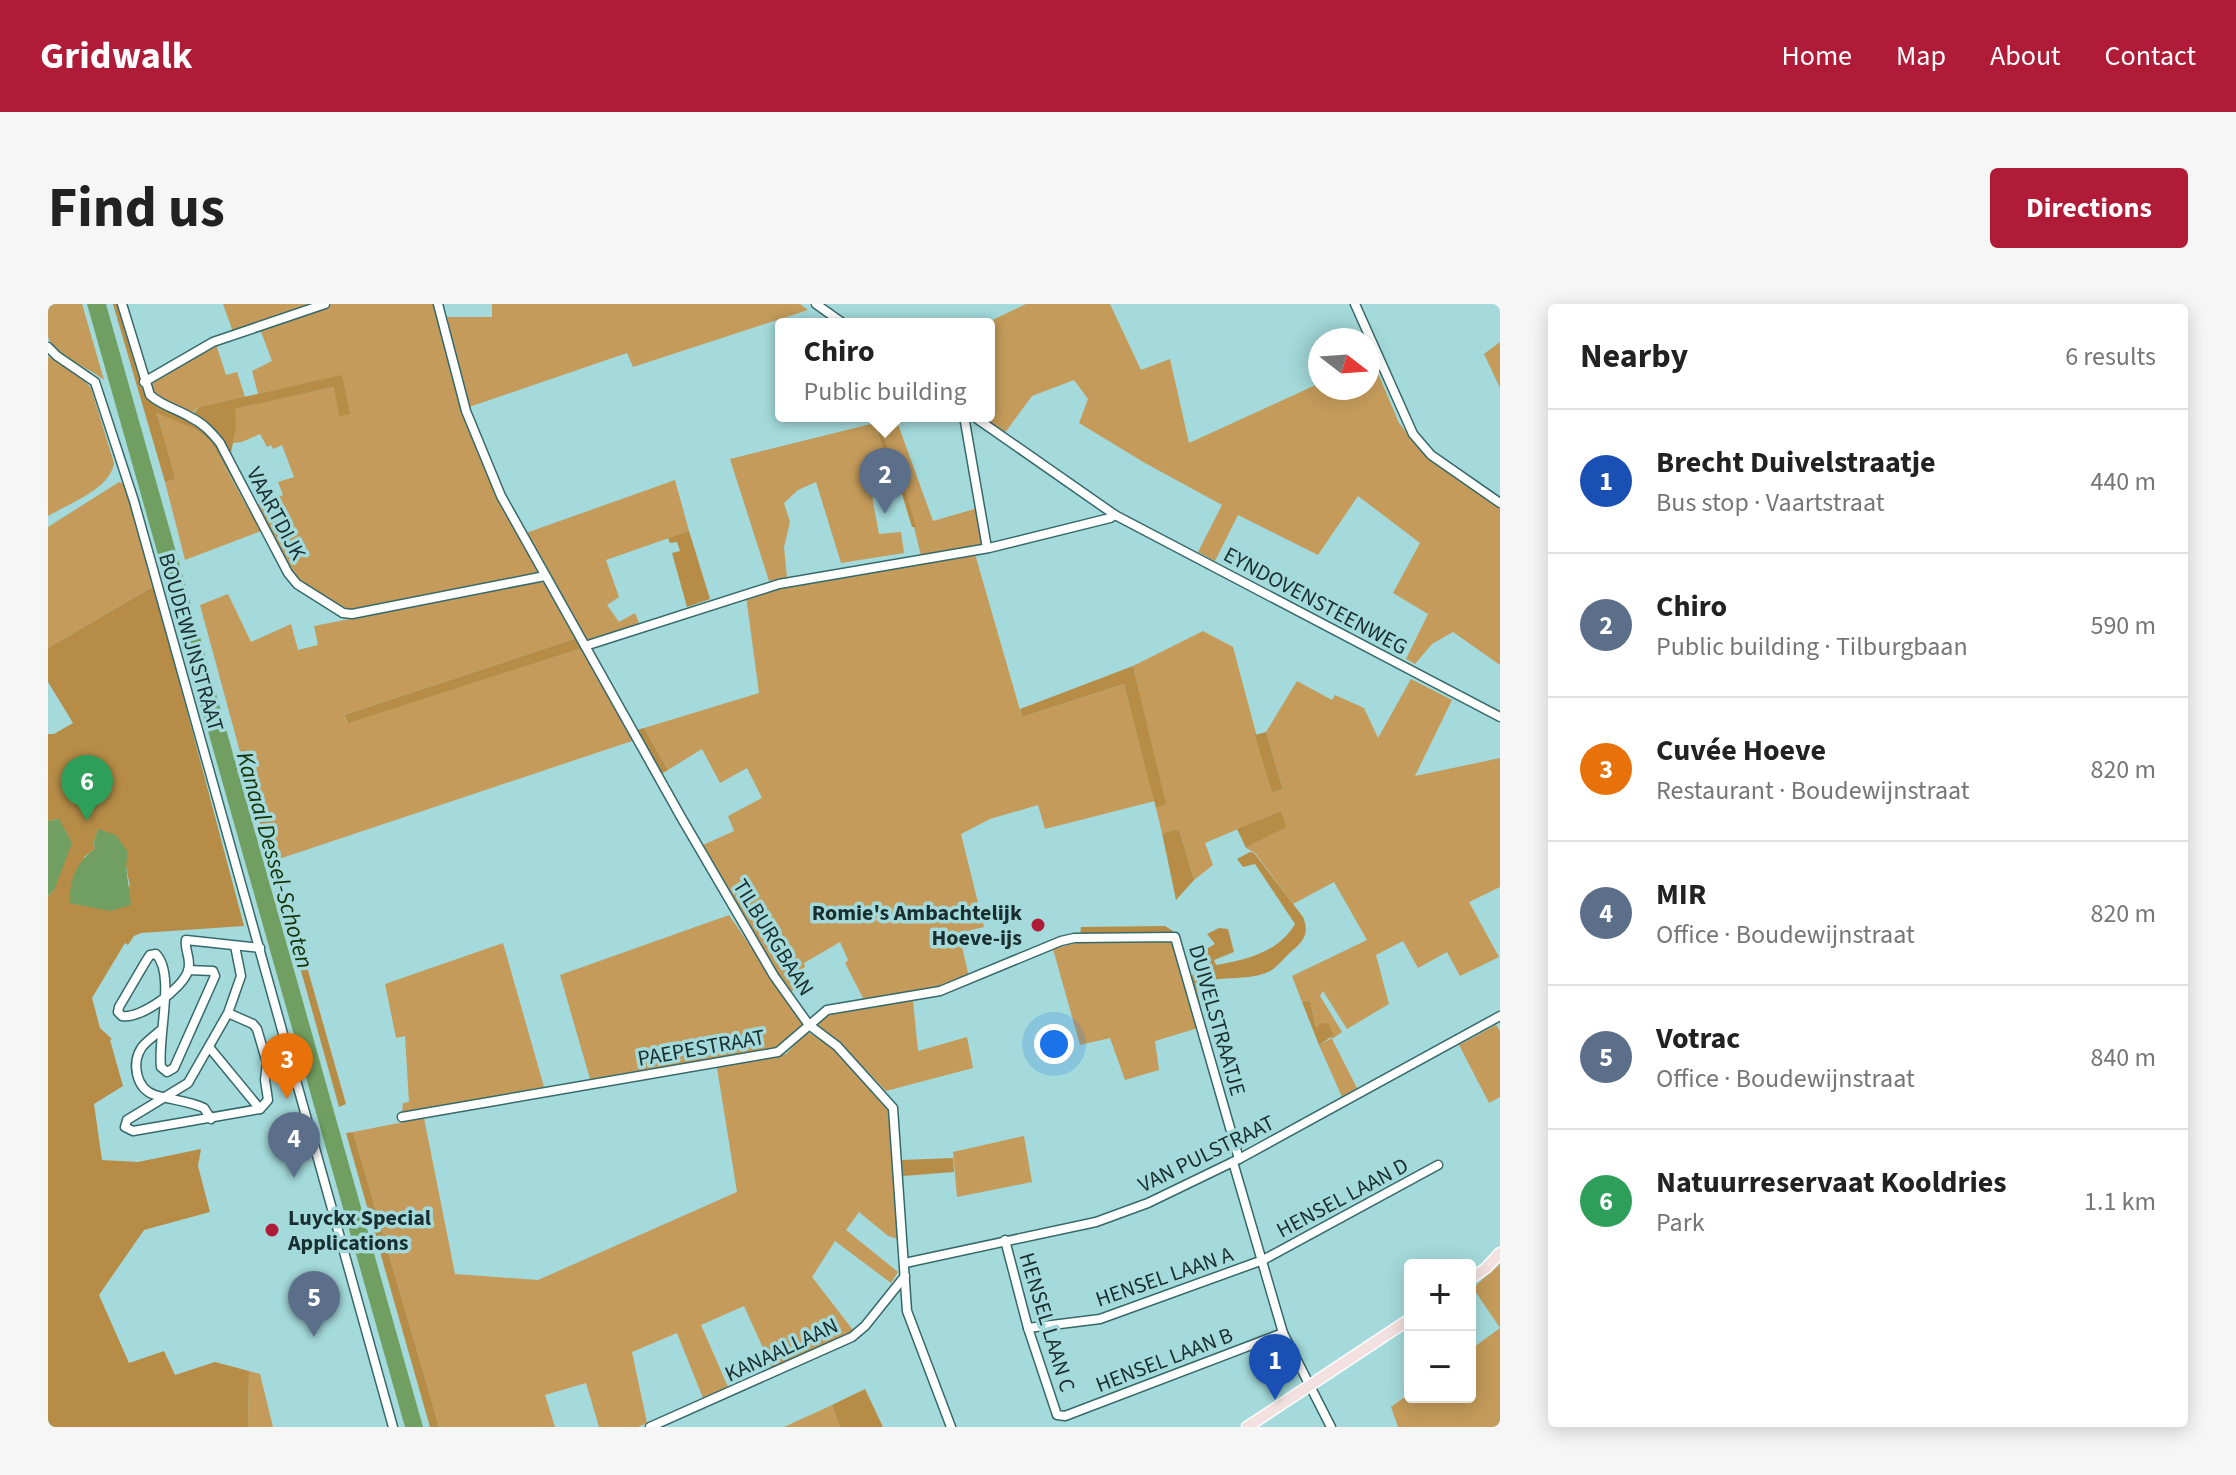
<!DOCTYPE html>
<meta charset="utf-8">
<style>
body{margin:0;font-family:"Source Sans 3",sans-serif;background:#f6f6f6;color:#222}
.controls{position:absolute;right:24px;bottom:24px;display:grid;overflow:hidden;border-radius:8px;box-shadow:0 4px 20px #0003}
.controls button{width:72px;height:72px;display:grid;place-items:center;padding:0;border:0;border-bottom:2px solid #e0e0e0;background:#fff;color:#222;font:40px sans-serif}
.compass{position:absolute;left:1260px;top:24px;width:72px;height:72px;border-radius:50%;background:#fff;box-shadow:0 4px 20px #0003;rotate:107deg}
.you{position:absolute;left:1006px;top:740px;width:28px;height:28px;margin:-20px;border:6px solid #fff;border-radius:50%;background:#1a73e8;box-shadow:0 0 0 12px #1a73e833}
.badge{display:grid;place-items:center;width:52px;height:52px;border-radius:50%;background:#b01c38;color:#fff;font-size:26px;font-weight:700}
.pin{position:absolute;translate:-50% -66px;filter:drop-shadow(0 2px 4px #0008)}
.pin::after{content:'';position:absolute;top:42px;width:28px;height:24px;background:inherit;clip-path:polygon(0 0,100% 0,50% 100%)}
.popup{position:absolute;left:727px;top:14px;width:220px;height:104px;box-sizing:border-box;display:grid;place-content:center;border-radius:8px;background:#fff;filter:drop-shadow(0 2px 6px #0005);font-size:26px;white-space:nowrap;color:#767676}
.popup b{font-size:30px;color:#222}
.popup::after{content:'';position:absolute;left:50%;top:100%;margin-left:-16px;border:16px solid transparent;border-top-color:#fff}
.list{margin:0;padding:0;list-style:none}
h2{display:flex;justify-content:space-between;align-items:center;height:104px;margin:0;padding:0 32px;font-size:34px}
h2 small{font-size:26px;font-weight:400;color:#767676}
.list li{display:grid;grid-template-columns:52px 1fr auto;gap:24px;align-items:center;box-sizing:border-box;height:144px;padding:0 32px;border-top:2px solid #e0e0e0}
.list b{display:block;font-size:30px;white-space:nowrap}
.list p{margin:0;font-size:26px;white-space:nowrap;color:#767676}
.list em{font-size:26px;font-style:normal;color:#767676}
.map{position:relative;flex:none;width:1452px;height:1123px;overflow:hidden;border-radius:8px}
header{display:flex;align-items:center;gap:48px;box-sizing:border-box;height:112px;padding:0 40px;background:#b01c38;color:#fff}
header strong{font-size:38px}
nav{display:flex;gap:44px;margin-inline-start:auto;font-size:28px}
.intro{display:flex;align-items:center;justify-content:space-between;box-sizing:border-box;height:192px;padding:0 48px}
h1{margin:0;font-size:56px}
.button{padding:20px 36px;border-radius:8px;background:#b01c38;color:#fff;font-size:28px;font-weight:700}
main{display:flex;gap:48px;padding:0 48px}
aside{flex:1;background:#fff;border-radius:8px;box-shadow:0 4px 20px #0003}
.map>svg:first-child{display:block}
</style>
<header>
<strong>Gridwalk</strong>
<nav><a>Home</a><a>Map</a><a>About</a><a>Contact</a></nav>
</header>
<div class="intro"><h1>Find us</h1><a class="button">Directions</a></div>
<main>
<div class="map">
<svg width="1452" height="1123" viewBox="0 0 1452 1123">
<rect width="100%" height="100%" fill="#a4dadb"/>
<g fill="#c49b5a">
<path d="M0 0H34L56 76C42 64 4 51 0 33 0 23 0 10 0 0Z"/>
<path d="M175 0H269L185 28Z"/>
<path d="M284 0H387L416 113 453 201 491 269 303 307 253 279 245 270 208 201 235 191 230 178 246 173 234 141 225 145 223 141 219 143 212 130 194 138 185 139 186 105 286 83 294 72 210 90 204 67 224 57 212 25Z"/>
<path d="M444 0H752L760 6 585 63 579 49 421 103 397 13H444Z"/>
<path d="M978 0H1062L1093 66 1122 55 1141 139 1272 79V84H1320V56L1324 55 1351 119 1373 147 1452 205V361L1405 328 1384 340 1367 360 1358 355 1380 310 1345 289 1372 239 1310 192 1270 251 1190 211 1167 257 1150 248 1174 201 1097 159 1031 119 1040 95 1026 76 984 92 956 130 933 112H941V20H936Z"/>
<path d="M1452 38V84L1436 50Z"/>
<path d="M168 40 178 71 189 68 197 93 151 103 144 109C128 102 108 99 102 81Z"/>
<path d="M0 52 32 72 43 84 66 159C63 184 21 200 0 212Z"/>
<path d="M109 108 147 125 162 137 213 227 137 256 117 178 126 175Z"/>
<path d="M847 112 885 217 930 204 936 237 934 244 873 252 856 182H852L830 116Z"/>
<path d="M827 119 847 187 824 192 831 230 853 228 856 249 793 259 768 178 750 186 736 199 742 218 736 243 739 273 721 277 682 155Z"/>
<path d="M627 176 641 227 558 256 571 293 559 301 571 318 587 309 591 319 540 338 478 229Z"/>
<path d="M71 178 76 180 106 282 0 344V223Z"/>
<path d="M927 250 974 413 1076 380 1107 497 997 525 990 501 942 515 913 530 936 623 923 626 925 635 913 638 921 673 868 690 816 696 797 659 800 656 792 638 756 659 757 663 741 676 746 686 740 689 653 542 686 527 680 512 714 494 699 464 672 479 654 445 620 466 596 424 711 389 698 292 722 283Z"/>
<path d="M490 278 496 279 500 284 529 334 296 411 299 418 534 344 587 436 228 556 197 446 192 448 152 301 180 290 203 338 243 320 250 346 270 341 266 322Z"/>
<path d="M1155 327 1185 343 1224 489 1235 485 1218 428 1249 377 1284 396 1287 391 1316 404 1330 434 1363 375 1404 396 1367 472 1452 454V583L1421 598 1451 653 1412 672 1399 648 1370 664 1355 637 1328 651 1341 700 1299 725 1275 687 1272 692 1294 728 1284 735 1309 784 1294 793 1271 741 1284 734 1267 721 1263 699 1259 696 1254 698 1244 672 1319 636 1286 578 1245 600 1207 549 1198 544 1237 523 1233 507 1157 539 1165 561 1146 576 1131 525 1114 529 1108 504 1117 499 1085 362Z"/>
<path d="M681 611 757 722 732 744 542 775 512 671Z"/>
<path d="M1120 637 1125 640 1150 724 1107 737 1111 766 1077 776 1062 734 1032 741 1005 645 1032 638Z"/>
<path d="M455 639 496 783 354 809 355 799 361 798 357 732 348 734 337 680Z"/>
<path d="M865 697 870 747 919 733 925 764 838 787 791 738 769 724 774 714 783 709Z"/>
<path d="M1448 721 1452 727V793L1441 799 1411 741Z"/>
<path d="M759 728 786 743 832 794 840 806 850 935 840 932 811 908 798 926 850 968 843 979 787 937 764 973 805 1026 796 1034 724 1064 696 1002 653 1021 680 1083 655 1094 629 1029 584 1048 599 1119 590 1123H551L538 1079 497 1091 507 1123H391L305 828 376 814 407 970 490 976 689 888 669 764 738 750Z"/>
<path d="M976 832 984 878 909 893 905 848Z"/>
<path d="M1452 960V1123H1350L1343 1103 1362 1089V1093H1422V1046L1452 1024 1425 984Z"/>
<path d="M201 1067 212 1070 225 1123H200Z"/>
<path d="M784 1101 792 1123H736Z"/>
</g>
<g fill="#b78c47" fill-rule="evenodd">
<path d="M65 0H73L98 91C108 103 126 108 141 115L151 103 294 71 302 110 291 112 286 83 187 105 188 122 183 149 199 183 191 187 162 137 147 125 109 109 127 175 117 178Z"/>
<path d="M830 115 852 182H856L868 223H864L853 187H847L827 119Z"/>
<path d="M641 227 662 295 639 303 624 249 632 247 629 238 622 239 620 234Z"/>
<path d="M106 282 196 622 93 629 86 632 80 641 77 639 44 694 52 724 64 735 62 736 75 782 46 800 54 856 90 858 153 845 150 862 162 908 96 926 51 991 81 1059 116 1047 127 1071 167 1058 201 1067 200 1123H0V592L6 586 11 515 0 517V430H6L25 419 0 378V344ZM50 525 78 562 82 583 36 553 47 545 46 538Z"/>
<path d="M529 334 534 344 300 419 296 411Z"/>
<path d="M1085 362 1118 500 1108 504 1076 380 974 413 972 405Z"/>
<path d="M596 424 620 466 613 470 588 426Z"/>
<path d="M1218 428 1235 485 1224 489 1207 431Z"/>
<path d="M197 445 298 800 291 803 192 448Z"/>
<path d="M1233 507 1238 523 1198 544 1189 525Z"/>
<path d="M1131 525 1146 576 1128 596 1114 529Z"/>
<path d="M1202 548 1206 549 1255 613C1261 628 1257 636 1245 646 1236 653 1232 661 1222 667 1200 679 1166 669 1148 682L1157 722H1155L1142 677 1145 670 1157 667 1153 648 1167 640 1159 630 1171 624 1180 625 1186 648 1166 656 1168 661C1198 656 1231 648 1247 620L1207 560 1195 563 1189 555Z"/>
<path d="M1117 622 1125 627 1124 630 1032 631 1033 623Z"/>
<path d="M1259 696 1263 699 1267 721 1269 723 1274 719H1280L1286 731 1271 741 1254 698Z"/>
<path d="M305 828 385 1102 391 1123H382L298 829Z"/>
<path d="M905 854 906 868 855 872 854 856Z"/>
<path d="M817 1085 835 1123H792L784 1101Z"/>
</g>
<g fill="#719f61">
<path d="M39 0H58L375 1123H357Z"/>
<path d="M11 515 24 539 6 586 0 592V517Z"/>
<path d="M50 525 68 531 80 548 78 562 83 601 62 607 21 599C23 575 27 559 47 545L46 538Z"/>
</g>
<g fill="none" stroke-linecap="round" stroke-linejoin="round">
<g stroke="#36696a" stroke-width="11">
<g id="minor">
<path d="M74 0 102 91C114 102 129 105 142 113 155 119 163 128 172 139L240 269 249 280 295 309 304 310 497 272"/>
<path d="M390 0 418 107 453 192 633 513 726 672 761 721 789 742 845 804 859 1007 903 1123"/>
<path d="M768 0 796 20"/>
<path d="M1307 0 1365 130 1383 151 1452 199"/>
<path d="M0 43 9 52 47 78 86 197 345 1123"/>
<path d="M96 78 165 38 277 0"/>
<path d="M916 112 939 244"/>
<path d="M925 112 1067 211 1452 413"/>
<path d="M537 342 731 280 941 244 1062 214 1067 211"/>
<path d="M140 666 165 667 167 672 126 764 119 768 113 763C109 733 128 671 108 650L102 651 98 657 71 703 70 708 74 712C93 715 134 685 140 667 144 655 136 646 138 636L212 644"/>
<path d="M180 709 140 779 79 816 77 823 85 827 212 805 220 796 217 776 219 759 209 725 205 720 180 709 193 672 187 642"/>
<path d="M113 726C106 732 99 737 94 743 83 759 88 785 107 791 123 796 141 797 156 804L163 815"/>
<path d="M161 743 212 805"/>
<path d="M354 813 730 748 779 706 892 687 1013 637 1026 634 1127 633 1191 855"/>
<path d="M1185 858 1235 1029 1283 1123"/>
<path d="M957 936 980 1024 1009 1111 1017 1112 1235 1029"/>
<path d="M857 959 1048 918 1100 899 1191 855 1452 712"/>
<path d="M980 1024 1052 1015 1215 956 1390 861"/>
<path d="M602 1123 804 1033 817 1022 857 972"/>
</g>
</g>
<g stroke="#fff" stroke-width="13">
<g id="major">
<path d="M1422 975 1438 964 1452 949"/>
<path d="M1199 1123 1362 1015"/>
</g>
</g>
<use href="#minor" stroke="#fff" stroke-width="8"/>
<use href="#major" stroke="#f3e0e0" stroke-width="10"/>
</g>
<g fill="#b01c38" stroke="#a4dadb" stroke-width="3">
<circle cx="990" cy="621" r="8"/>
<circle cx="224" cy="926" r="8"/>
</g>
<g text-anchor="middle" stroke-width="7" stroke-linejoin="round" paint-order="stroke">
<g font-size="22" fill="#192e2f" stroke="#a4dadb">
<text transform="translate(229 209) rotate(62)" y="8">VAARTDIJK</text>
<text transform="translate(1268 296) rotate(28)" y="8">EYNDOVENSTEENWEG</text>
<text transform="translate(144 338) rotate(74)" y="8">BOUDEWIJNSTRAAT</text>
<text transform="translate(726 633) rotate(58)" y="8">TILBURGBAAN</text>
<text transform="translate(1170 716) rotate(74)" y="8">DUIVELSTRAATJE</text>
<text transform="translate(653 743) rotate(-10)" y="8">PAEPESTRAAT</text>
<text transform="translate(1158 849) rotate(-26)" y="8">VAN PULSTRAAT</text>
<text transform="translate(1294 893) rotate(-28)" y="8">HENSEL LAAN D</text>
<text transform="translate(1116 972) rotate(-19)" y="8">HENSEL LAAN A</text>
<text transform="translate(1000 1018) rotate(73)" y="8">HENSEL LAAN C</text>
<text transform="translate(733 1045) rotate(-25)" y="8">KANAALLAAN</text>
<text transform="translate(1116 1055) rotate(-21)" y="8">HENSEL LAAN B</text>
</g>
<g font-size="22" font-weight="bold" fill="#192e2f" stroke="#a4dadb" text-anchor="end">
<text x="974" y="616">Romie's Ambachtelijk<tspan x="974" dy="25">Hoeve-ijs</tspan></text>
<text x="240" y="921" text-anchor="start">Luyckx Special<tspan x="240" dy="25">Applications</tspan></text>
</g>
<g font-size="24" font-style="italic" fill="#143307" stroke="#a4dadb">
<text transform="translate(227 556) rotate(74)" y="8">Kanaal Dessel-Schoten</text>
</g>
</g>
</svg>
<div class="controls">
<button>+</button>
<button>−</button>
</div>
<svg class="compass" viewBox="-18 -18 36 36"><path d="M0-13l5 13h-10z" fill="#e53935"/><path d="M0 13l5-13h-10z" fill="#767676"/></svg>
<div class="you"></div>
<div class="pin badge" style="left:1227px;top:1096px;background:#1a4fb4">1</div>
<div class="pin badge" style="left:837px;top:210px;background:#5c6f8a">2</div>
<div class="popup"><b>Chiro</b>Public building</div>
<div class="pin badge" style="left:239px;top:795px;background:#e8710a">3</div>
<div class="pin badge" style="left:246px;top:874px;background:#5c6f8a">4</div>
<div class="pin badge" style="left:266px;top:1033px;background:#5c6f8a">5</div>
<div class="pin badge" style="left:39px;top:517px;background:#2e9e5b">6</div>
</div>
<aside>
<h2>Nearby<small>6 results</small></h2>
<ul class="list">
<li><span class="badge" style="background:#1a4fb4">1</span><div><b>Brecht Duivelstraatje</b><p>Bus stop · Vaartstraat</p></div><em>440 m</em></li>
<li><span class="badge" style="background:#5c6f8a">2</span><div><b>Chiro</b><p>Public building · Tilburgbaan</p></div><em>590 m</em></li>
<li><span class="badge" style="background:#e8710a">3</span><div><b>Cuvée Hoeve</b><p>Restaurant · Boudewijnstraat</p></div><em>820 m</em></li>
<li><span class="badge" style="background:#5c6f8a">4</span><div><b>MIR</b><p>Office · Boudewijnstraat</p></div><em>820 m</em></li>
<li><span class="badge" style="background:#5c6f8a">5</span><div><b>Votrac</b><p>Office · Boudewijnstraat</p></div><em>840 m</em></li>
<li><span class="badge" style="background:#2e9e5b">6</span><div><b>Natuurreservaat Kooldries</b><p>Park</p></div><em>1.1 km</em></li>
</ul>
</aside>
</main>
